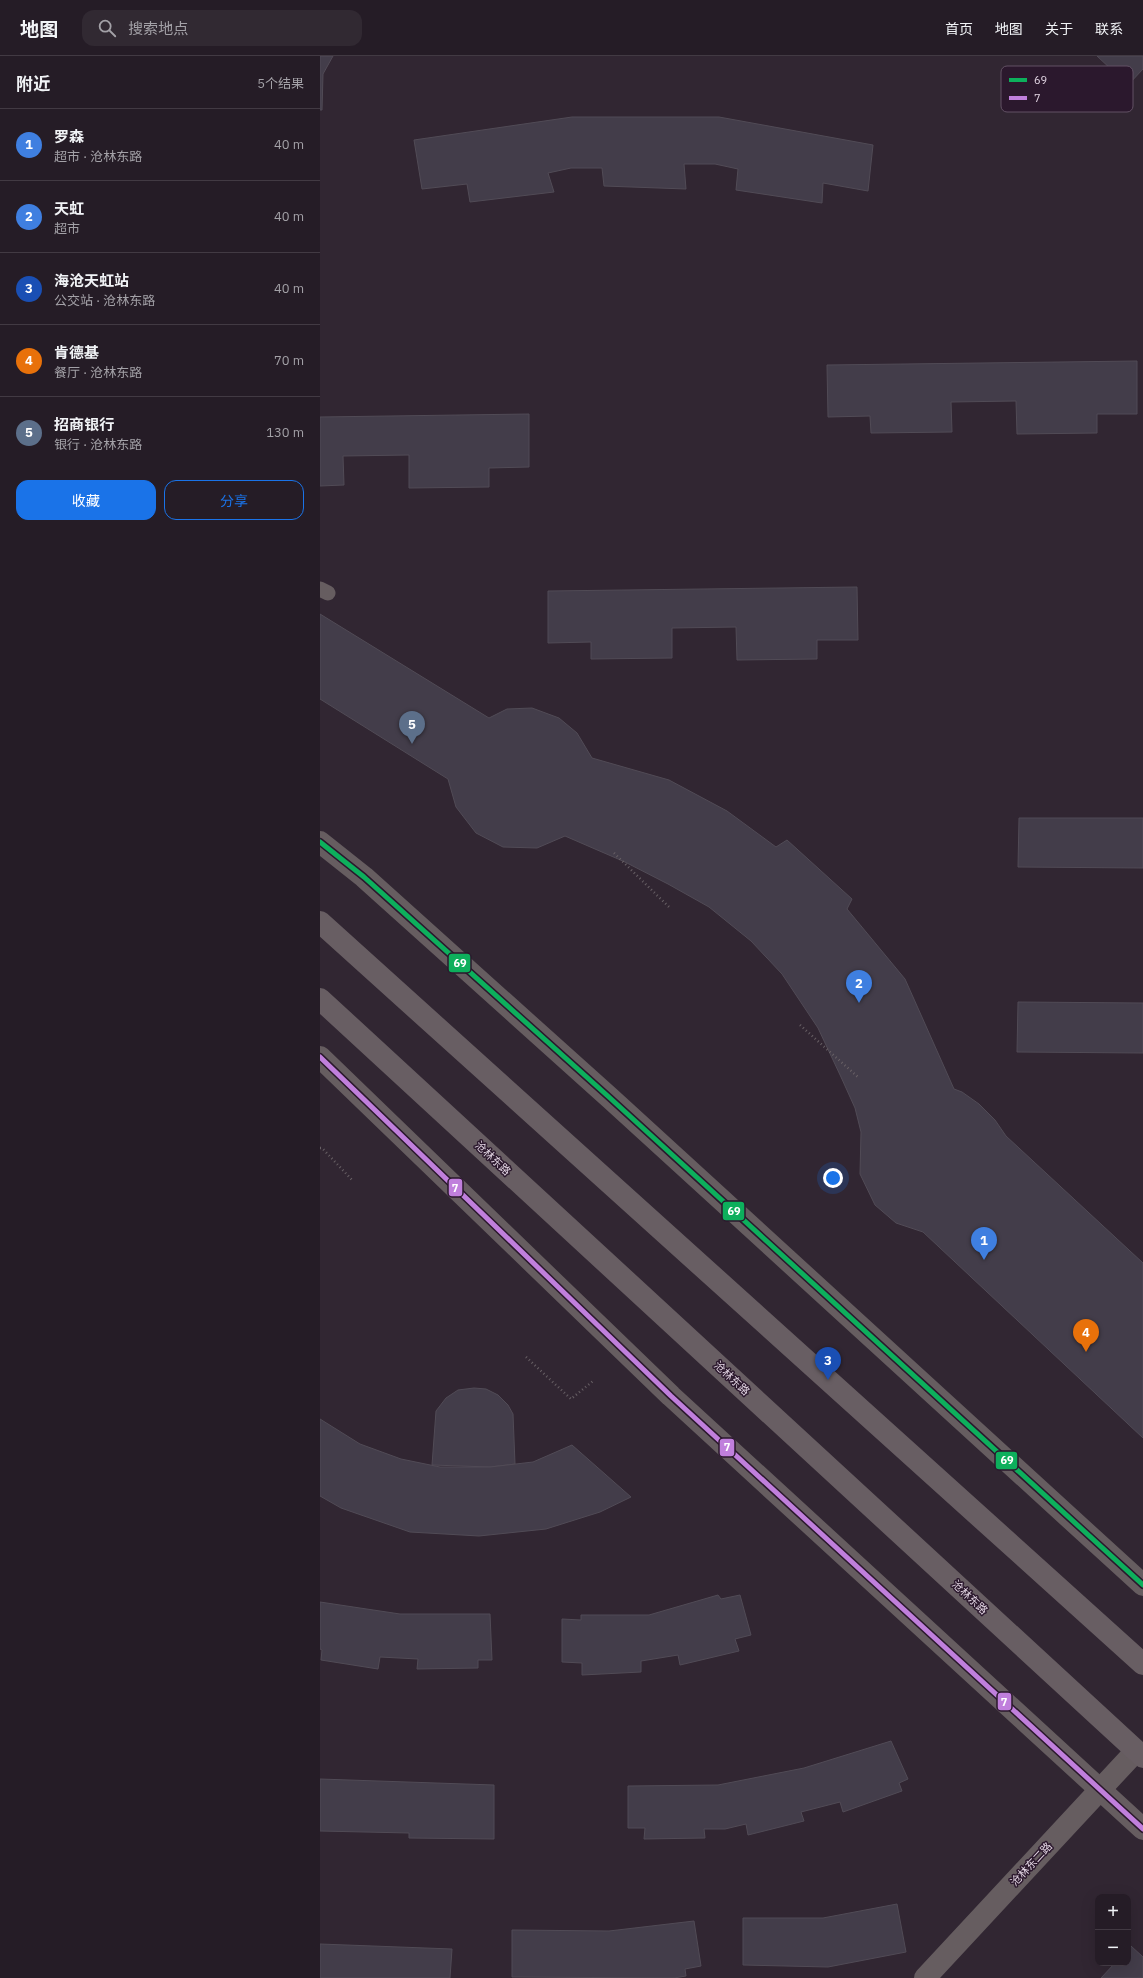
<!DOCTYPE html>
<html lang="zh">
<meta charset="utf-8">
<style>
body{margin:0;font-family:"IBM Plex Sans","Noto Sans SC",sans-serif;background:#312932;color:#f1f3f6}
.controls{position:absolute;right:12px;bottom:12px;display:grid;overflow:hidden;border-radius:8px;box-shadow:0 4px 16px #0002}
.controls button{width:36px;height:36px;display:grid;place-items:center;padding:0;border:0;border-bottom:1px solid #423a43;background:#251c26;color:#f1f3f6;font:20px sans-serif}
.you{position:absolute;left:513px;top:1122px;width:14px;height:14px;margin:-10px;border:3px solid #fff;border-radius:50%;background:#1a73e8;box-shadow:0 0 0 6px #1a73e833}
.badge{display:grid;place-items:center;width:26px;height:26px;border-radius:50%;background:#1a73e8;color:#fff;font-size:13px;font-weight:700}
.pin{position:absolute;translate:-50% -33px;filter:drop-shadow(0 1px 2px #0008)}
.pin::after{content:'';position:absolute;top:21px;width:14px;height:12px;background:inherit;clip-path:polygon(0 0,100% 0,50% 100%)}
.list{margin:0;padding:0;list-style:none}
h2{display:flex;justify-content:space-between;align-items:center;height:52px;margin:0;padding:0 16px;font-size:17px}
h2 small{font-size:13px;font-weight:400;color:#a3a1a7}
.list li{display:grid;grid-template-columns:26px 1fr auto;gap:12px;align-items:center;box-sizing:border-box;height:72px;padding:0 16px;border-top:1px solid #423a43}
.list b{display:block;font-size:15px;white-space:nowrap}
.list p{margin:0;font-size:13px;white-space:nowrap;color:#a3a1a7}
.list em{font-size:13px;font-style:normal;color:#a3a1a7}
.actions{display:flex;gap:8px;padding:12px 16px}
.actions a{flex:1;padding:9px 0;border:1px solid #1a73e8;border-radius:12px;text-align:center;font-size:14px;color:#1a73e8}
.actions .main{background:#1a73e8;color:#fff}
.icon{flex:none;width:22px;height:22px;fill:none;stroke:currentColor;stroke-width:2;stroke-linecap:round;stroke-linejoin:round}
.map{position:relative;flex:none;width:823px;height:1922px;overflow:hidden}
header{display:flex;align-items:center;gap:24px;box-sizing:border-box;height:56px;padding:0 20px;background:#251c26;border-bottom:1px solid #423a43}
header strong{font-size:19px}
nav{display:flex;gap:22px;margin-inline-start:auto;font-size:14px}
.search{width:280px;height:36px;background:#312932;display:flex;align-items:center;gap:10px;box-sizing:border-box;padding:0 14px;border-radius:12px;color:#a3a1a7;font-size:15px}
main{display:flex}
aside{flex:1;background:#251c26}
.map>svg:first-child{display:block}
</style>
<header>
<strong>地图</strong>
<div class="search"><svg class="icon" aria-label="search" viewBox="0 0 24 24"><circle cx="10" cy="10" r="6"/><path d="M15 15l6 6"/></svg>搜索地点</div>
<nav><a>首页</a><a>地图</a><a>关于</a><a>联系</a></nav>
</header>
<main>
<aside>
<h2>附近<small>5个结果</small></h2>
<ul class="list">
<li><span class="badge" style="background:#3f7fe0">1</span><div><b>罗森</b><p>超市 · 沧林东路</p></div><em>40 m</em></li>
<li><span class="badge" style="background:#3f7fe0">2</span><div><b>天虹</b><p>超市</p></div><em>40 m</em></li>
<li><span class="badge" style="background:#1a4fb4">3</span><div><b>海沧天虹站</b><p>公交站 · 沧林东路</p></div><em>40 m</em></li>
<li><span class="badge" style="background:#e8710a">4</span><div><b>肯德基</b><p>餐厅 · 沧林东路</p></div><em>70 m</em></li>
<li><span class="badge" style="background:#5c6f8a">5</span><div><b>招商银行</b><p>银行 · 沧林东路</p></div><em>130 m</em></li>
</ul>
<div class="actions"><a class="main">收藏</a><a>分享</a></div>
</aside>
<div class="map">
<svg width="823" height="1922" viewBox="0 0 823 1922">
<rect width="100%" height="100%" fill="#312632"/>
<g fill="#433d4a" stroke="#514b56">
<path d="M0 0H13L3 18 2 54H0Z"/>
<path d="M777 0H823V13L808 29Z"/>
<path d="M252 61H399L553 89 548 135 503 127 502 147 416 134 418 113 395 108H364L366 133 284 130 282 112H251L228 117 234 136 150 146 147 128 102 133 94 84Z"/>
<path d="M817 305V358H777V377L697 378 696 345 631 346 632 376 551 377 550 360 508 361 507 309Z"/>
<path d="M209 358V411L169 412V431L89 432V399L23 400 24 429 0 430V361Z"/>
<path d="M537 531 538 584H497V603L417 604 416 571 352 572V602L271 603V586L228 587V535Z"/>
<path d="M0 558 169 662 187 653 212 652 239 662 257 677 272 702 349 724 407 755 456 791 467 784 532 843 527 853 585 923 634 1033 642 1036 659 1048 675 1064 686 1080 823 1207V1382L603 1176 576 1167 555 1149 540 1118 541 1076 535 1052 521 1021 498 972 462 918 431 885 389 851 348 828 305 806 245 780 217 792 183 791 156 777 136 751 128 723 0 643Z"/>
<path d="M699 762H823V812L698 811Z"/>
<path d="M698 946 823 947V997L697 996Z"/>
<path d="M154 1332 166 1333 178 1339 188 1349 193 1358 195 1408 170 1411 112 1409 116 1355 126 1342 138 1334Z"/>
<path d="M0 1363 40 1388 81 1403 120 1411H170L213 1406 252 1389 311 1441 280 1456 226 1473 159 1480 90 1476 21 1452 0 1440Z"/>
<path d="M398 1539 401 1543 420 1539 431 1579 415 1583 419 1595 360 1609 358 1599 321 1605V1616L262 1619V1607L242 1606V1563L261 1564V1559H329Z"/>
<path d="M0 1546 80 1558H170L172 1604H158V1612L97 1613 98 1603 60 1601 58 1613 1 1604 2 1594 0 1593Z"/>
<path d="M571 1685 588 1723 579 1727 582 1735 523 1756 520 1746 481 1756 484 1765 428 1779 426 1768 405 1773H384L385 1782 324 1783 325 1772H308V1730L398 1729 484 1712Z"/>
<path d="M0 1723 174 1729V1783L89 1782V1777L0 1775Z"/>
<path d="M577 1848 586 1896 508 1911 423 1909V1862H503Z"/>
<path d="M374 1865 381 1910 365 1913 366 1920 354 1922 192 1921V1874L289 1875Z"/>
<path d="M0 1888 132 1893 130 1922H0Z"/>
<path d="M811 1890 823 1901V1922H781L795 1907H808V1893Z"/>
</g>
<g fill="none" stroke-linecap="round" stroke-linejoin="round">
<g stroke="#686065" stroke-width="2.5" stroke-dasharray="1 3" stroke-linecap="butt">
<path d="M294 797 351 853"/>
<path d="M480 969 539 1022"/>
<path d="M0 1092H2L33 1125"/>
<path d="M206 1301 251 1343 273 1325"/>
</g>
<path stroke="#665d60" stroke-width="15" d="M0 533 8 537"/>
<g stroke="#665d60" stroke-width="22">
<path d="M0 786 44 821 290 1042 823 1529"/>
<path d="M0 1001 351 1340 823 1773"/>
<path d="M605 1922 816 1695"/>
</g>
<g stroke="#685e63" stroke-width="22">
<path d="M0 866 823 1608"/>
<path d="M0 943 823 1701"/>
</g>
<g stroke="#2b182d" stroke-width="8">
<path id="bus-1" d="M0 786 44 821 290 1042 823 1529"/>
</g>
<g stroke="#2b182d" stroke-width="8">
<path id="bus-2" d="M0 1001 351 1340 823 1773"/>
</g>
<use href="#bus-1" stroke="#0daf5c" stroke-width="5"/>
<use href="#bus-2" stroke="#c07fdc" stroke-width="5"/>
</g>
<g text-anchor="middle" stroke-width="3" stroke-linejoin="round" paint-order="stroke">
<g font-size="11" fill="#e3d6e4" stroke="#2b182d">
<text transform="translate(173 1102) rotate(43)" y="4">沧林东路</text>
<text transform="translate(412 1322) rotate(43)" y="4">沧林东路</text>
<text transform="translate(650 1541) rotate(43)" y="4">沧林东路</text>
<text transform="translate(711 1808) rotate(-47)" y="4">沧林东二路</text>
</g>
</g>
<rect x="681" y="10" width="132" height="46" rx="6" fill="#2b182d" stroke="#625164" stroke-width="1"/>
<rect x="689" y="22" width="18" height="4" fill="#0daf5c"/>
<rect x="689" y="40" width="18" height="4" fill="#c07fdc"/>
<g font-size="11" fill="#e3d6e4">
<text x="714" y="28">69</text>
<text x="714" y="46">7</text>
</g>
<g stroke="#2b182d" stroke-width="1.5">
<rect x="128" y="897" width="23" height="20" rx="4" fill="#0daf5c"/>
<rect x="128" y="1122" width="15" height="19" rx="4" fill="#c07fdc"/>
<rect x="402" y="1145" width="23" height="20" rx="4" fill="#0daf5c"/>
<rect x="399" y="1382" width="16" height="19" rx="4" fill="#c07fdc"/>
<rect x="675" y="1395" width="23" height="19" rx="4" fill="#0daf5c"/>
<rect x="677" y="1636" width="15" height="19" rx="4" fill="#c07fdc"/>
</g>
<g font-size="11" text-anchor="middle" font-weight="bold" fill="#fff">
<text x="140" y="911">69</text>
<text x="135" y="1136">7</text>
<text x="414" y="1159">69</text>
<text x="407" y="1395">7</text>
<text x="687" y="1408">69</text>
<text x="684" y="1650">7</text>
</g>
</svg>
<div class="controls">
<button>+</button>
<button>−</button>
</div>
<div class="you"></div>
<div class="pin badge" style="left:664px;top:1204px;background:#3f7fe0">1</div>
<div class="pin badge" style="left:539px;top:947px;background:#3f7fe0">2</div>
<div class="pin badge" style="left:508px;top:1324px;background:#1a4fb4">3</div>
<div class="pin badge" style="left:766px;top:1296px;background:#e8710a">4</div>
<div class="pin badge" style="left:92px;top:688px;background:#5c6f8a">5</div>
</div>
</main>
